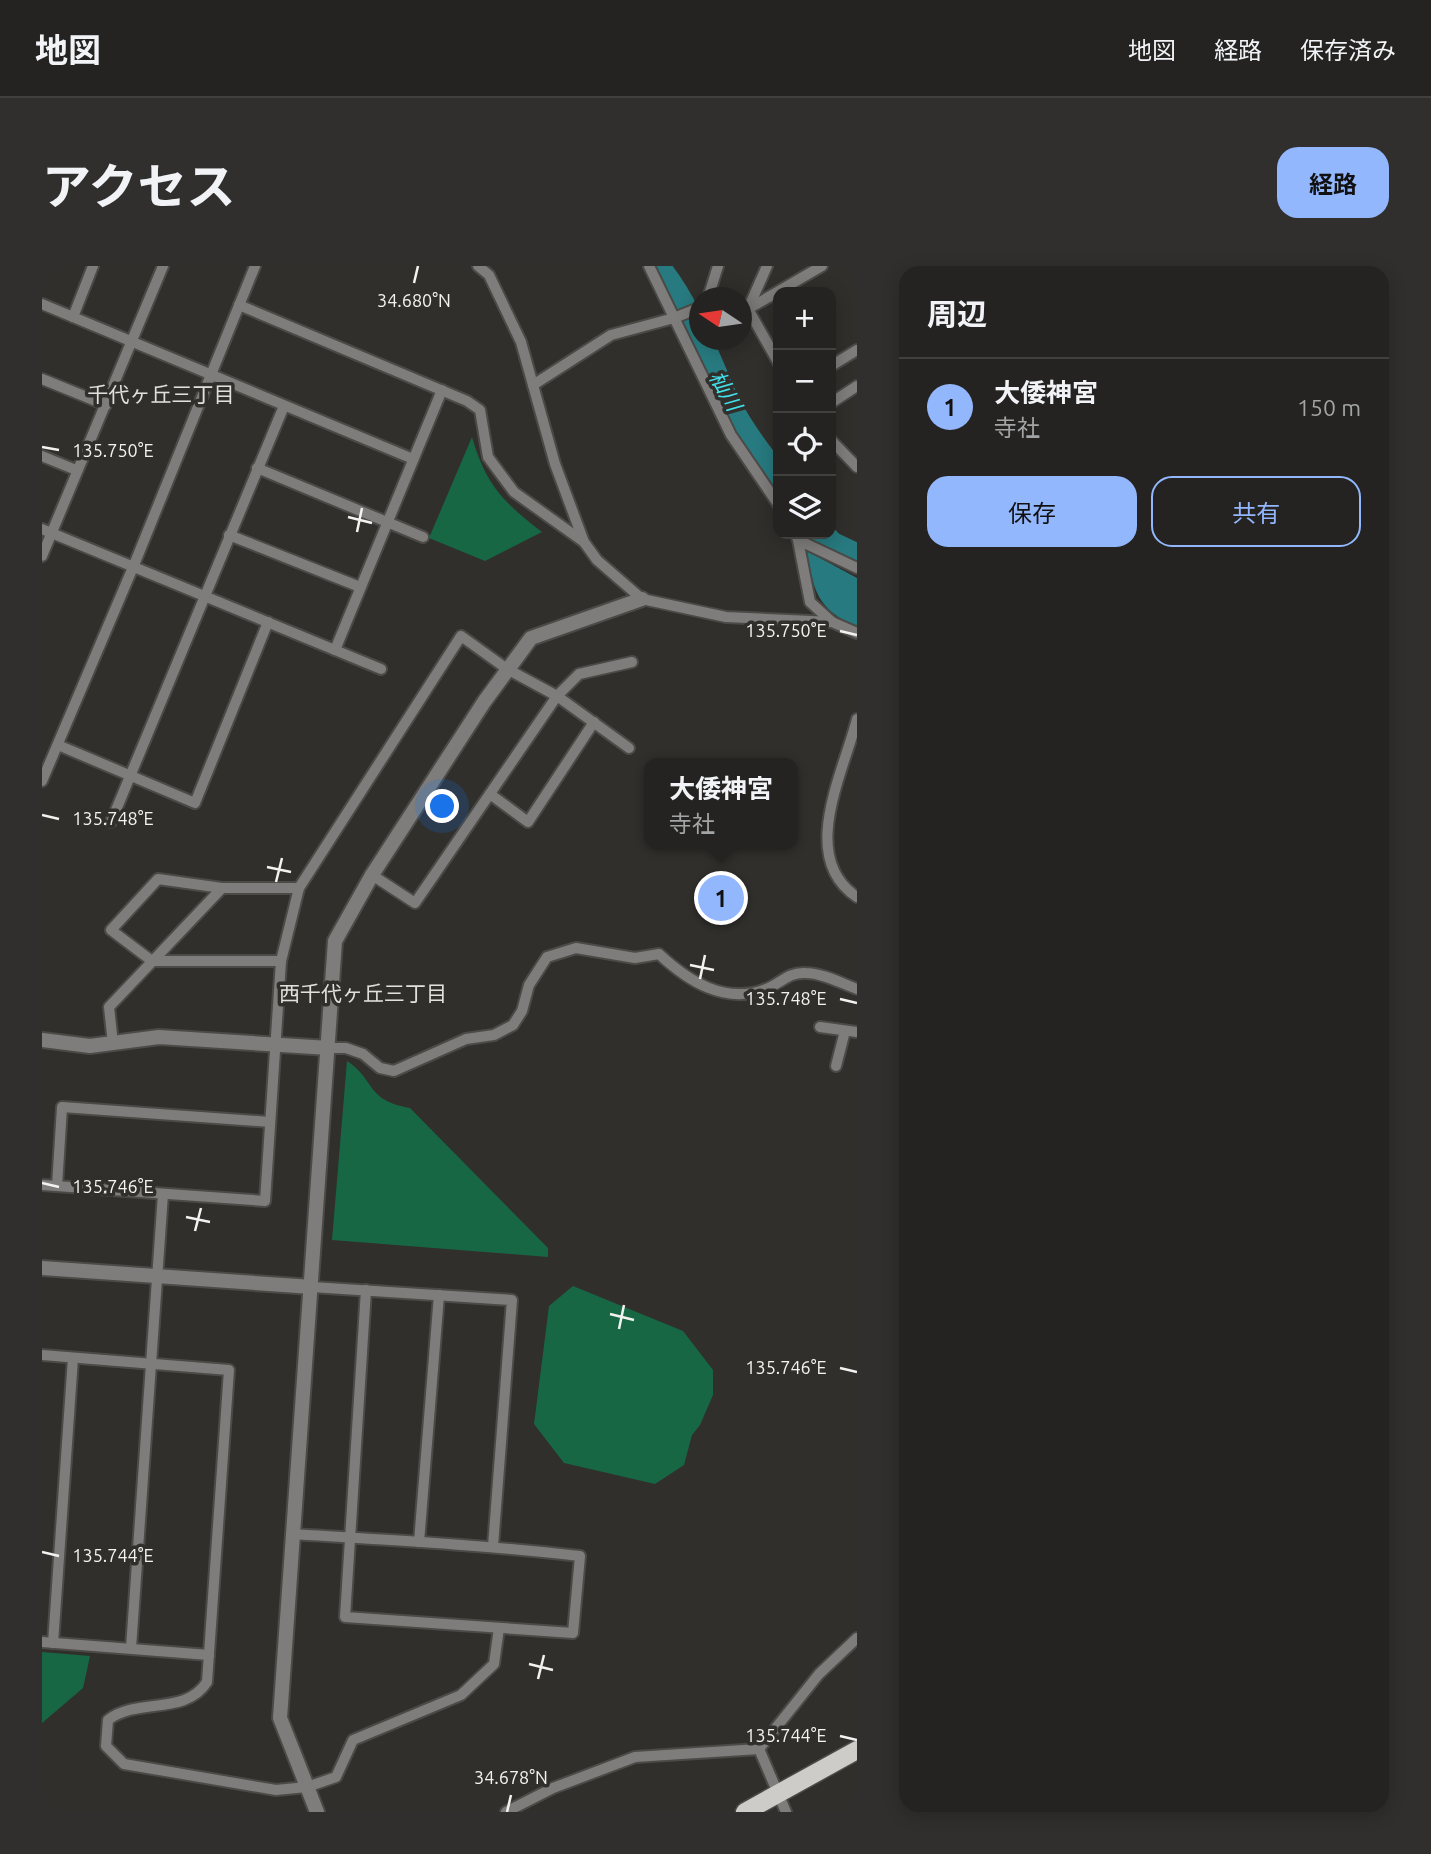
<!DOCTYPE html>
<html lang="ja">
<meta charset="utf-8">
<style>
body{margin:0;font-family:Ubuntu,"Noto Sans JP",sans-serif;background:#302f2e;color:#f1f3f6}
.controls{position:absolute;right:21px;top:21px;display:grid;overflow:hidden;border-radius:14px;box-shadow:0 4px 18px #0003}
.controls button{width:63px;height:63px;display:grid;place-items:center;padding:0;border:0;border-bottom:2px solid #41403f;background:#242321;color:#f1f3f6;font:35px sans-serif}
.compass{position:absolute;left:647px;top:21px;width:63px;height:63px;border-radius:50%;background:#242321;box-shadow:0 4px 18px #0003;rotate:283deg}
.you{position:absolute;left:401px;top:541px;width:24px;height:24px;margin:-18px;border:5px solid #fff;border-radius:50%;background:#1a73e8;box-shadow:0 0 0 10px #1a73e833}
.badge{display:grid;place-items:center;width:46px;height:46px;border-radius:50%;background:#93b7fd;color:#111;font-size:23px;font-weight:700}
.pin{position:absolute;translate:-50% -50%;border:4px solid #fff;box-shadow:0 2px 7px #0006}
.popup{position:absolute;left:602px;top:492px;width:154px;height:91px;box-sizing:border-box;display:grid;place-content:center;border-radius:14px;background:#242321;filter:drop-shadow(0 2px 5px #0005);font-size:23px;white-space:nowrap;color:#a3a4a5}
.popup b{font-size:26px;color:#f1f3f6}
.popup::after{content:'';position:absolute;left:50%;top:100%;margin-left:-14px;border:14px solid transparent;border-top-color:#242321}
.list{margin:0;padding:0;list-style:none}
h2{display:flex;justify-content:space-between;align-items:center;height:91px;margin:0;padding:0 28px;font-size:30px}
h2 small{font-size:23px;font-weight:400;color:#a3a4a5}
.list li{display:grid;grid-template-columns:46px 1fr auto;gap:21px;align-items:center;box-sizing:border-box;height:98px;padding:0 28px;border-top:2px solid #41403f}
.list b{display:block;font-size:26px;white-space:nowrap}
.list p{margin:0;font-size:23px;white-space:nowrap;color:#a3a4a5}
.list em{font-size:23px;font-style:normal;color:#a3a4a5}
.actions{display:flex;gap:14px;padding:21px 28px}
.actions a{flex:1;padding:16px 0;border:2px solid #93b7fd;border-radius:21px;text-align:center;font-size:24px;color:#93b7fd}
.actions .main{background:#93b7fd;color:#111}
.icon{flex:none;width:38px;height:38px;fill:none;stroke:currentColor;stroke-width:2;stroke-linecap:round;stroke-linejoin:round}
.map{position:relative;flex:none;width:815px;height:1546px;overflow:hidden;border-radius:21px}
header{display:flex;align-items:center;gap:42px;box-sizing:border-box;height:98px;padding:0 35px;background:#242321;border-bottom:2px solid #41403f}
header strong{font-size:33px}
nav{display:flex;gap:38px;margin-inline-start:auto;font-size:24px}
.intro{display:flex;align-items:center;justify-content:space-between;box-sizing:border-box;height:168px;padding:0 42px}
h1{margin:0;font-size:49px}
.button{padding:18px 32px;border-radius:21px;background:#93b7fd;color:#111;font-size:24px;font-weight:700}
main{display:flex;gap:42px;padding:0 42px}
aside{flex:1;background:#242321;border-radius:21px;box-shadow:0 4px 18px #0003}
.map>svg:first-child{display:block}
</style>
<header>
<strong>地図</strong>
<nav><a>地図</a><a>経路</a><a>保存済み</a></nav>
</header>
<div class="intro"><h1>アクセス</h1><a class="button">経路</a></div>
<main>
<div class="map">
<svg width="815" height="1546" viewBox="0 0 815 1546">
<rect width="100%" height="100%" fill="#302f2c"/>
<g fill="#176744">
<path d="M430 171C444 219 461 236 500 266L443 295 387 272Z"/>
<path d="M305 795C334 814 323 834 368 842L506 982V991L290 974Z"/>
<path d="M531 1020 641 1065 671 1104V1129L658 1159 650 1169 642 1199 613 1218 522 1197 492 1158 507 1040Z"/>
<path d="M0 1386 48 1390 41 1422 0 1457Z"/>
</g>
<path fill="#277a7f" d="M765 285 815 312V361C776 344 771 325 765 285Z"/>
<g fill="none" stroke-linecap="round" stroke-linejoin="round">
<g stroke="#277a7f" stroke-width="23">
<path d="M616 0C645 35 663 83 681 124 693 154 716 184 736 210"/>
<path d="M781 268 790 277 815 289"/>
</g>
<g stroke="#4b4a47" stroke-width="14">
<g id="minor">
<path d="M436 0 447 9 479 76 513 198 542 276 555 294 600 333 684 351 790 356 815 367"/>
<path d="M607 0 689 169 736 238"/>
<path d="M725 0 706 43 736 96"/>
<path d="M666 32 676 0"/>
<path d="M0 38 371 193"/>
<path d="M197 39 425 135 438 144 446 191 472 226 542 276"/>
<path d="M706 43 780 0"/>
<path d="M31 51 51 0"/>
<path d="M789 100 815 84"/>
<path d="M0 113 64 139"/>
<path d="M491 119 569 69 632 52 657 42"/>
<path d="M789 137 815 120"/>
<path d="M789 174 815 201"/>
<path d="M0 190 34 204"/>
<path d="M215 202 381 271"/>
<path d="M0 263 339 403"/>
<path d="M187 269 318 321"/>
<path d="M754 269 756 274 815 302"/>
<path d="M756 274 768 336 790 356"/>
<path d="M0 290 121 0"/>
<path d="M293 384 400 124"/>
<path d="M815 453C801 508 756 592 815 631"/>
<path d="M16 479 153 537 226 356"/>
<path d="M0 515 92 299 213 0"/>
<path d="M448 528 486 556 552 456"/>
<path d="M69 556 242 140"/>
<path d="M330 609 373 637 515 430 537 408 590 396"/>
<path d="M239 695H110L69 664 116 613 180 622H257"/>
<path d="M778 761 815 766"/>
<path d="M71 778 67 741 180 622"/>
<path d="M287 782H304L321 788 338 802 352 805 424 773 452 769 471 759 480 745 487 719 505 691 534 682 593 692 617 688C646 715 683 739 724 723 738 718 746 706 763 707 780 707 799 717 815 723"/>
<path d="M794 800 803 765"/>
<path d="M0 919 223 935 239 695 257 622 419 370 465 403 515 430 587 482"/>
<path d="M15 920 20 841 228 856"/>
<path d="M270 1021 470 1034 451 1280"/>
<path d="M0 1089 187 1104 165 1416C143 1450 96 1431 66 1454L64 1480 82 1498 234 1524 265 1521 294 1511 311 1474 419 1429 452 1398 457 1362"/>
<path d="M250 1268C347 1274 442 1279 538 1290L531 1367 303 1351 324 1024"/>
<path d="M377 1276 397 1029"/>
<path d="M0 1376 167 1389"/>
<path d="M11 1377 31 1092"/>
<path d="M89 1382 121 928"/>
<path d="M717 1483 744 1546"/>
<path d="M464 1546 511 1522 593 1491 717 1483 777 1408 815 1372"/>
</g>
</g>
<g stroke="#4b4a47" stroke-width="18">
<g id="tertiary">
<path d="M0 774 48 780 117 771 287 782"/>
<path d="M0 1002 270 1021"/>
<path d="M275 1546 238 1452 293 675 330 609 442 436 489 372 600 333"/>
</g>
</g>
<g stroke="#4b4a47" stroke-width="21">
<path id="primary" d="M703 1546 815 1484"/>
</g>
<use href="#minor" stroke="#7e7d7b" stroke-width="10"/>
<use href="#tertiary" stroke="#7e7d7b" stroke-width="14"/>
<use href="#primary" stroke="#cdccc8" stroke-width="18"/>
</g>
<path fill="none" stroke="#f3f2f0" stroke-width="2.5" d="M372 17 376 0M0 181 17 184M306 251 330 257M315 266 320 242M798 365 815 369M0 549 17 553M225 601 249 606M234 616 240 592M648 699 672 704M658 713 663 689M798 733 815 737M0 917 17 921M144 951 168 956M153 965 159 942M568 1048 592 1054M577 1063 582 1039M798 1102 815 1106M0 1286 17 1290M487 1398 511 1404M496 1413 502 1389M798 1470 815 1474M465 1546 469 1529"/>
<g text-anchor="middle" stroke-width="7" stroke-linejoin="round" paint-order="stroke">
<g font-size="21" font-style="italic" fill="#42e1ea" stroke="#302f2c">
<text transform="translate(683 125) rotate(60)" y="7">杣川</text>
</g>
<g font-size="21" fill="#e2e0dc" stroke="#302f2c">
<text x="119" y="136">千代ヶ丘三丁目</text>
<text x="321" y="735">西千代ヶ丘三丁目</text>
</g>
</g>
<g font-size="18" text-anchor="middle" fill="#f3f2f0" stroke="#302f2c" stroke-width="7" stroke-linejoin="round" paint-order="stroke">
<text x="372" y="41">34.680°N</text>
<text x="71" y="191">135.750°E</text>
<text x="744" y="371">135.750°E</text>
<text x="71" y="559">135.748°E</text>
<text x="744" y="739">135.748°E</text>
<text x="71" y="927">135.746°E</text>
<text x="744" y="1108">135.746°E</text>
<text x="71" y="1296">135.744°E</text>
<text x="744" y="1476">135.744°E</text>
<text x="469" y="1518">34.678°N</text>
</g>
</svg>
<div class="controls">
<button>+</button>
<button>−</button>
<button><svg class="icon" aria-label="locate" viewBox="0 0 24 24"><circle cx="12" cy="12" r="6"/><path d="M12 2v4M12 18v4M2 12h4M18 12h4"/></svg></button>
<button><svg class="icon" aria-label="layers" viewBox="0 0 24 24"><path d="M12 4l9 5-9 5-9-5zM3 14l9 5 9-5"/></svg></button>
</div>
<svg class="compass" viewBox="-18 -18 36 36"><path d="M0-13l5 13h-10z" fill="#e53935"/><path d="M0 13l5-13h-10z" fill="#a3a4a5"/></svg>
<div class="you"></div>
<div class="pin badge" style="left:679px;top:632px">1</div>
<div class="popup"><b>大倭神宮</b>寺社</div>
</div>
<aside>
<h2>周辺<small></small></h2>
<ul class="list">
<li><span class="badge">1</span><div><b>大倭神宮</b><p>寺社</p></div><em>150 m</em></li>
</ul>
<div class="actions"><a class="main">保存</a><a>共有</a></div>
</aside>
</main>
